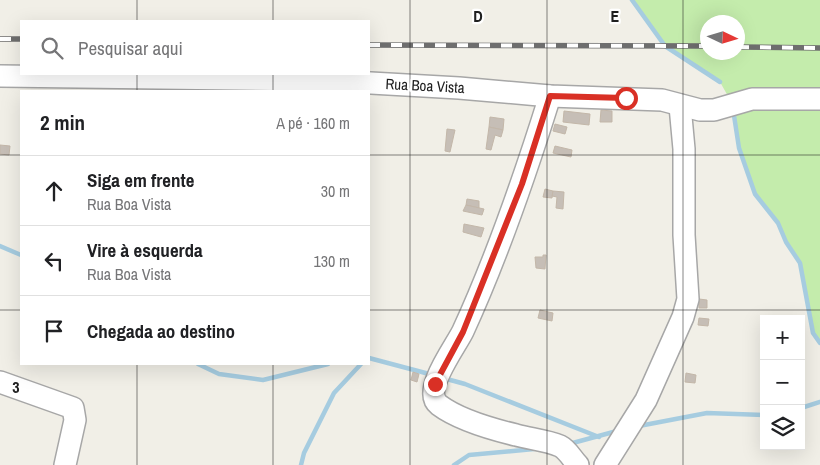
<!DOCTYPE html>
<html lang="pt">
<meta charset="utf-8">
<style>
body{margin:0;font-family:"Archivo Narrow",sans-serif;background:#f6f6f6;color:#202124}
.controls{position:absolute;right:15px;bottom:15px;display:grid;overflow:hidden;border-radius:0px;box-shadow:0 5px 20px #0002}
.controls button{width:45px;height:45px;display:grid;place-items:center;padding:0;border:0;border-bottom:1px solid #e0e0e0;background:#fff;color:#202124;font:25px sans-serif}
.compass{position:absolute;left:700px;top:15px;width:45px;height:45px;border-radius:50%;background:#fff;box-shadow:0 5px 20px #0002;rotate:94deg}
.stop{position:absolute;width:15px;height:15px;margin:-11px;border:4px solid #d93025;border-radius:50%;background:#fff}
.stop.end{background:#d93025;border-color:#fff;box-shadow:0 1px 5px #0008}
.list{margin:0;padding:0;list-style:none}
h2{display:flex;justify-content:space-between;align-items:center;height:65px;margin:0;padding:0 20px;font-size:21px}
h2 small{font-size:16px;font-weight:400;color:#757577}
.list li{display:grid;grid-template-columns:32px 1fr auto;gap:15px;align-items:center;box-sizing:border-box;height:70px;padding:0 20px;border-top:1px solid #e0e0e0}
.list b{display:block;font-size:19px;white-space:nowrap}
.list p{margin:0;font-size:16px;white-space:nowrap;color:#757577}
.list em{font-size:16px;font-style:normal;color:#757577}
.icon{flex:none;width:28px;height:28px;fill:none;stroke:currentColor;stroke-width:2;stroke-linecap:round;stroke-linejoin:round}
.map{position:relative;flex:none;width:820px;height:465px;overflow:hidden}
.search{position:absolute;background:#fff;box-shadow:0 5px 20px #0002;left:20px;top:20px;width:350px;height:55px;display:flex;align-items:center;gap:12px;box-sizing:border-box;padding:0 18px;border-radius:0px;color:#757577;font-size:19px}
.panel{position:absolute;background:#fff;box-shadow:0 5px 20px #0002;left:20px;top:90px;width:350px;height:275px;border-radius:0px}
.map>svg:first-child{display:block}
</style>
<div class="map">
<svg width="820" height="465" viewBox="0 0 820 465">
<rect width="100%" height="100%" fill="#f1efe7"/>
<path fill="#c4ecac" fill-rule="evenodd" d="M633 0H820V343L813 333 800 263 786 242 778 223 755 194 739 148 733 105 720 82 665 46ZM708 22H738V52H708Z"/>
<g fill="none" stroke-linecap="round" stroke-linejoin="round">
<g stroke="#a6cce0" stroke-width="4.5">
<path d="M632 0 665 46 720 82"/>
<path d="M733 109 739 148 755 194 778 223 786 242 800 263 813 333 820 343"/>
<path d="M0 246 21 255"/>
<path d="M369 358 433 375"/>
<path d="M198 364 219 374 263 380 328 364"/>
<path d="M443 378 465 384 599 437"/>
<path d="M801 408 820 402"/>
<path d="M639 426 707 413 764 415"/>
<path d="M569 444 617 431"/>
<path d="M301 465 304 453 334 393 361 364"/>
<path d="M454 465 469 455 534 449"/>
</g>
</g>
<g fill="#c6beb6" stroke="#c3b7a9">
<path d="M601 110 612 111V122H600Z"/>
<path d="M564 111 590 114 589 125 563 122Z"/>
<path d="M490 117 504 119 503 130 489 127Z"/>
<path d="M555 124 567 127 565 134 553 131Z"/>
<path d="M489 127 503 130 501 137 495 135 491 150 486 149Z"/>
<path d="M447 129 455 130 450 152 445 151Z"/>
<path d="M0 145 10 146 9 155 0 154Z"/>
<path d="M555 146 572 150 571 157 553 153Z"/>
<path d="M545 189 553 191 552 198 543 197Z"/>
<path d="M553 191 564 192 563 209 556 208 557 197 552 196Z"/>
<path d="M467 199 479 201V208L466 205Z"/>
<path d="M466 205 484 209 482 215 463 211Z"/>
<path d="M464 224 484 228 481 237 463 232Z"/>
<path d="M543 255H546L545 269 536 268 535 257H543Z"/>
<path d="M699 299 707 300V308H699Z"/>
<path d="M540 310 553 313 552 321 538 318Z"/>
<path d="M699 318 709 319 708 326 698 325Z"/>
<path d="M413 372 419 374 417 382 411 380Z"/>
<path d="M686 373 696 375 695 383 685 382Z"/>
</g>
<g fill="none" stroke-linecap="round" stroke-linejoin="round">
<g stroke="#a7a7a7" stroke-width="24">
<g id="minor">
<path d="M0 76 318 80 459 88 550 96 662 100 700 110H714L752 99H820"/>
<path d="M550 96C525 176 498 255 463 331 456 346 421 391 439 405 459 420 491 429 516 435 530 439 546 440 560 446 568 450 572 459 578 465"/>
<path d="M0 382 73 408 75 420 65 465"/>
<path d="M605 465 646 400 683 317 688 299 684 235V149L680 106"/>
</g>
</g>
<use href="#minor" stroke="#fff" stroke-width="21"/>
<g stroke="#6e6e6e" stroke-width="5.5">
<g id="rail">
<path d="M0 39H21"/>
<path d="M369 45 708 46"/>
<path d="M738 47 820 48"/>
</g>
</g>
<use href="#rail" stroke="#fff" stroke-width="4" stroke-dasharray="11" stroke-linecap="butt"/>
</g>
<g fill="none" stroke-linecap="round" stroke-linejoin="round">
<path stroke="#d93025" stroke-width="6" d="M435 384 463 332 522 184 550 96 626 98"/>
</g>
<path fill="none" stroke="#202020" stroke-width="1" stroke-opacity="0.55" d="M137 0V21M273 0V21M410 0V465M547 0V465M683 0V465M137 74V91M273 74V91M0 155H21M369 155H820M0 310H21M369 310H820M137 364V465M273 364V465"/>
<g text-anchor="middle" stroke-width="4.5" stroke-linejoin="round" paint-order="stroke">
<g font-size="15" fill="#202020" stroke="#fff">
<text transform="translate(425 86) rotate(3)" y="5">Rua Boa Vista</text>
</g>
</g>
<g font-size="16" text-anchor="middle" font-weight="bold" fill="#202020" stroke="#fff" stroke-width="4.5" stroke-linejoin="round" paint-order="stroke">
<text x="478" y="22">D</text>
<text x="615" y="22">E</text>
<text x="16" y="393">3</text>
</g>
</svg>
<div class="controls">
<button>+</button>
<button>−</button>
<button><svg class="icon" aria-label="layers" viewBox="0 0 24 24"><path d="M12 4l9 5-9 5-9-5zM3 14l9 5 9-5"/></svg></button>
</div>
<svg class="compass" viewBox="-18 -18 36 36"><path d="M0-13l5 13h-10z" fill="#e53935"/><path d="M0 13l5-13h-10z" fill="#757577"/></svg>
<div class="stop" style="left:626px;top:98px"></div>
<div class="stop end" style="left:435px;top:384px"></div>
<div class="search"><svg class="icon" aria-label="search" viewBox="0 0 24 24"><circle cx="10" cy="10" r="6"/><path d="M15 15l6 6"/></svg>Pesquisar aqui</div>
<section class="panel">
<h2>2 min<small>A pé · 160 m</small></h2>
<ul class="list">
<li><svg class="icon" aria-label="ahead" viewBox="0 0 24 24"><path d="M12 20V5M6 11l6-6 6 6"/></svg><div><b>Siga em frente</b><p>Rua Boa Vista</p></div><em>30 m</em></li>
<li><svg class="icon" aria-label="left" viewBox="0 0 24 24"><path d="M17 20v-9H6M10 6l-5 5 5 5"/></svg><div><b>Vire à esquerda</b><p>Rua Boa Vista</p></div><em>130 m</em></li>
<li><svg class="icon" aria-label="arrive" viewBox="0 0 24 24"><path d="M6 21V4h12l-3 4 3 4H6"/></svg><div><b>Chegada ao destino</b></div></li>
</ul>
</section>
</div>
